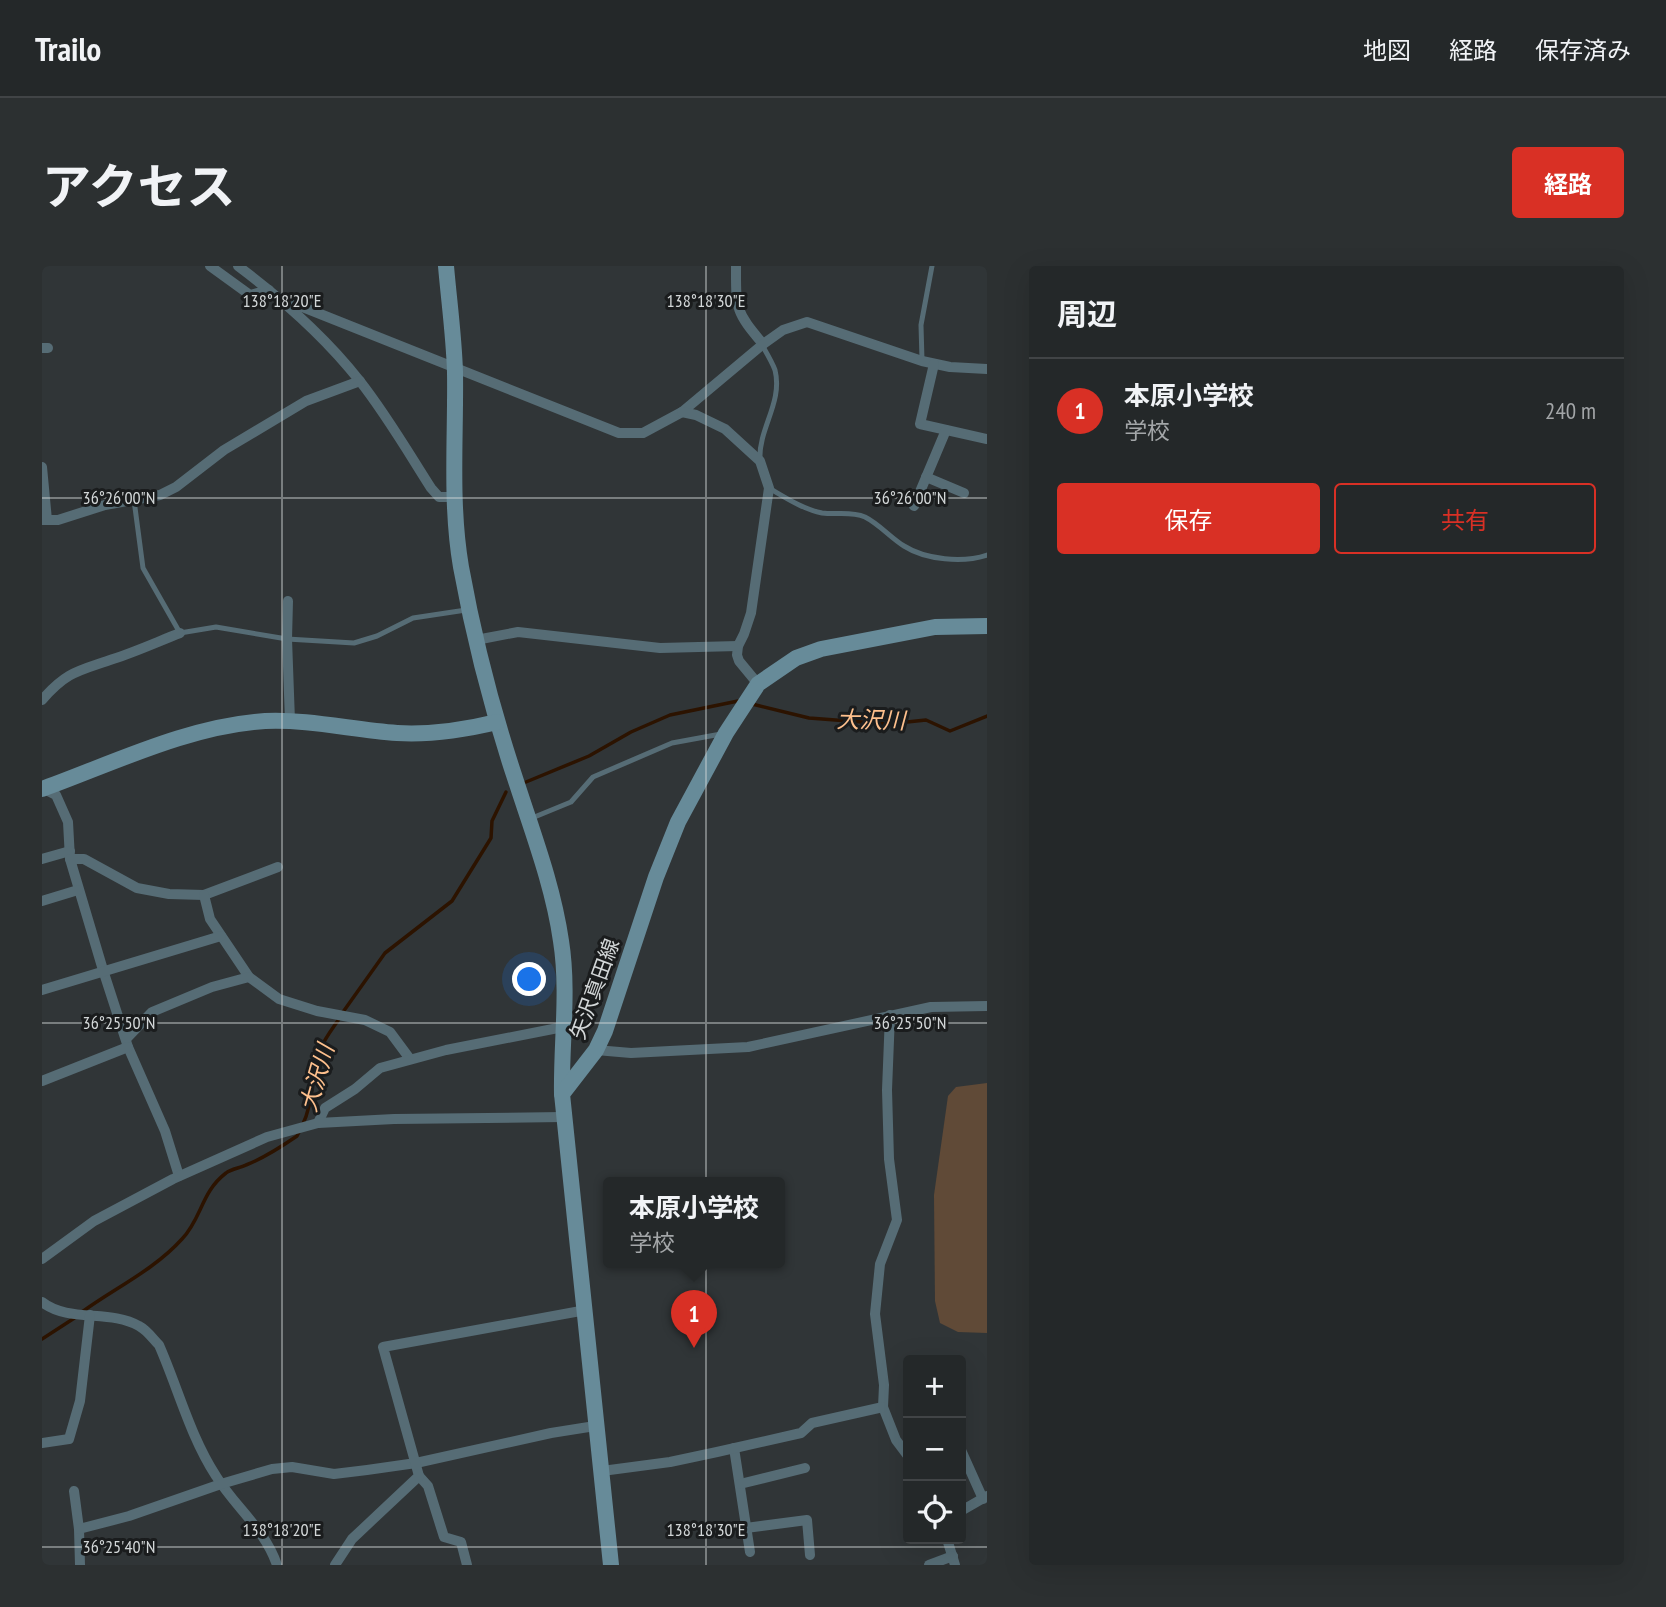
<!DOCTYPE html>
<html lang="ja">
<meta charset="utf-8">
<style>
body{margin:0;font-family:"PT Sans Narrow","Noto Sans JP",sans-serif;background:#2c3031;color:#f1f3f6}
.controls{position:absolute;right:21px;bottom:21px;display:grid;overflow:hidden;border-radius:7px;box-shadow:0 7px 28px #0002}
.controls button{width:63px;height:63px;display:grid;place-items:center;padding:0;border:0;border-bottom:2px solid #414446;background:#242829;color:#f1f3f6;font:35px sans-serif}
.you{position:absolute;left:488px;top:714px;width:24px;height:24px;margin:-18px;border:5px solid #fff;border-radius:50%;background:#1a73e8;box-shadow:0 0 0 10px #1a73e833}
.badge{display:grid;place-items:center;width:46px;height:46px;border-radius:50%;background:#d93025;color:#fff;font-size:23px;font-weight:700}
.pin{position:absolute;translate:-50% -58px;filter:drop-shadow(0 2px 4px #0008)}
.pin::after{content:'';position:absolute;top:37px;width:24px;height:21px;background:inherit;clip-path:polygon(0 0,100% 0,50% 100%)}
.popup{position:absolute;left:561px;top:911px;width:182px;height:91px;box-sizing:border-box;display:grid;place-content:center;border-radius:7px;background:#242829;filter:drop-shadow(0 2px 5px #0005);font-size:23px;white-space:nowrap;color:#a3a6a8}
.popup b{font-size:26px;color:#f1f3f6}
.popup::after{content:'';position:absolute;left:50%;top:100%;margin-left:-14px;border:14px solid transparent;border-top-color:#242829}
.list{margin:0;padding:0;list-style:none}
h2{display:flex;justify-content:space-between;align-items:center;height:91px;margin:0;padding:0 28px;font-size:30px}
h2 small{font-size:23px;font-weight:400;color:#a3a6a8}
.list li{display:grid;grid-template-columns:46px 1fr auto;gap:21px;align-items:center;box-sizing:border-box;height:105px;padding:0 28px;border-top:2px solid #414446}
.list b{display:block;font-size:26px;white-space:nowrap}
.list p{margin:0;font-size:23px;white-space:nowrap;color:#a3a6a8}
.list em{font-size:23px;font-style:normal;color:#a3a6a8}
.actions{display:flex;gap:14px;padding:21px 28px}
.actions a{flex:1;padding:16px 0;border:2px solid #d93025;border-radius:7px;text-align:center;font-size:24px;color:#d93025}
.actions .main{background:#d93025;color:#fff}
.icon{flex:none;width:38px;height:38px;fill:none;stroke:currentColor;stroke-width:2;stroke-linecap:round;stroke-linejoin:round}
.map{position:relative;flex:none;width:945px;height:1299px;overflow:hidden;border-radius:7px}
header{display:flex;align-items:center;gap:42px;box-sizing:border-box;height:98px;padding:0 35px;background:#242829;border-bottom:2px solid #414446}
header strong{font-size:33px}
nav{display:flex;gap:38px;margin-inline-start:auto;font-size:24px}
.intro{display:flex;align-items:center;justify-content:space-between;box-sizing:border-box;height:168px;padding:0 42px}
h1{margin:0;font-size:49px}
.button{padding:18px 32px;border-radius:7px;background:#d93025;color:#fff;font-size:24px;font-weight:700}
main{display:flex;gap:42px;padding:0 42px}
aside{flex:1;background:#242829;border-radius:7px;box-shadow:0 7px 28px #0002}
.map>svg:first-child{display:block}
</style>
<header>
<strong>Trailo</strong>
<nav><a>地図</a><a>経路</a><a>保存済み</a></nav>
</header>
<div class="intro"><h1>アクセス</h1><a class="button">経路</a></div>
<main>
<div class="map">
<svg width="945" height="1299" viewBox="0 0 945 1299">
<rect width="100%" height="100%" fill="#303537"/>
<path fill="#604a37" d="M945 817V1067L916 1066 898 1057 893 1035 892 929 906 830 914 821Z"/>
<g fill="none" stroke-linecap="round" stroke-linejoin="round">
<g stroke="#2c1300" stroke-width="3.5">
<path d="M710 438 767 452 846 458 884 454 908 465 945 450"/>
<path d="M484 516 547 490 589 466 628 449 696 435"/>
<path d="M301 746 343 687 410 635 449 572 450 555 464 526"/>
<path d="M260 860C273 834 268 808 279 782 283 772 291 762 297 753"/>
<path d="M40 1046C73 1022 112 1004 140 973 160 952 159 926 184 907 189 903 198 902 204 899 222 892 239 881 255 870L257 866"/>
<path d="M0 1073 34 1051"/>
</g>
<g stroke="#566c75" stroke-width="5">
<path d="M880 94 879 59 890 0"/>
<path d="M718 192C717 162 741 136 733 104 730 96 724 86 720 79"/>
<path d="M727 222C744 232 761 243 780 247 795 249 809 245 823 251 837 258 849 272 862 280 884 294 921 297 945 289"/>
<path d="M92 234 101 302 138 367 174 361 245 373 312 377 335 370 371 352 424 344"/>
<path d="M490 552 529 536 551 511 630 477 679 468"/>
</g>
<g stroke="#566c75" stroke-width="10">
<path d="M168 0 208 29 227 24"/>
<path d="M196 0C240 33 283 71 317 114 344 148 366 186 389 222L397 231H413"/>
<path d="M694 0C694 43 693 45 721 78"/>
<path d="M238 32 577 167H601L640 146 720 79 741 64 765 56 880 95 908 101 945 103"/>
<path d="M0 82H6"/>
<path d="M892 98 878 158 945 173"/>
<path d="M640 146 654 149 683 163 718 195 727 222 709 347 702 368 696 380 695 389 697 395 716 418"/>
<path d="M0 201 5 254"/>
<path d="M884 211 922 227"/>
<path d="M872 240 904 164"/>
<path d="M0 254H16L63 239 118 229 134 221 182 184 264 135 318 115"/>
<path d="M246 335 245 373 248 455"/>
<path d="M434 374 476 366 618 382 696 380"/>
<path d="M0 434C25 405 37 405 71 393 93 386 115 376 138 367"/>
<path d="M0 522 14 529 26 556 28 593 61 704 86 781 123 865 137 910"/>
<path d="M0 593 28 585"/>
<path d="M28 593H42L95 622 127 628 162 629 236 601"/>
<path d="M162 629 168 653 207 711 237 733 275 745 323 754 348 766 368 793"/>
<path d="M0 635 36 624"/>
<path d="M0 724 179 670"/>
<path d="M848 749 845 824 847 893 855 954 838 998 833 1048 842 1119 841 1141 854 1174 866 1190"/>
<path d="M84 773 110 746 170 721 207 711"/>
<path d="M554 784 589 787 706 781 889 741 945 740"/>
<path d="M0 815 86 781"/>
<path d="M276 857 283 842 313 823 338 802 404 784 521 761"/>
<path d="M0 993 52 955 131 913 225 871 276 857 352 853 521 851"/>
<path d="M0 1036C27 1057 68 1043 97 1060 105 1064 111 1073 117 1079 136 1122 148 1170 174 1210 193 1241 223 1263 235 1299"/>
<path d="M0 1177 27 1173 38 1135 48 1049"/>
<path d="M692 1182 708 1286"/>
<path d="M919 1184 941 1233"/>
<path d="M560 1205 628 1196 675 1186 759 1167 770 1157 841 1141"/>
<path d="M377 1210 386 1220 402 1271 419 1276 425 1299"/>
<path d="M698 1218 763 1202"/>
<path d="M32 1225 37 1263 38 1299"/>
<path d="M919 1245 945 1230"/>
<path d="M704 1262 765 1254 768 1289"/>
<path d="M37 1263 87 1250 179 1218 230 1203 250 1201 292 1208 325 1204 374 1197 509 1167 553 1160"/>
<path d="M905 1273 913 1299"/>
<path d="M293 1299 310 1273 377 1210 341 1081 544 1044"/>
<path d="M887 1299 911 1290"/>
</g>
<g stroke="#678b99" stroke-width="16">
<path d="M404 0C407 35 412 71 413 106 414 170 408 237 419 301 432 373 450 443 473 512 490 565 511 619 519 675 527 725 519 778 520 828"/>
<path d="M0 523C72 497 146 460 223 455 267 453 311 464 355 467 389 469 422 464 455 456"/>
<path d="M569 1299 520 828 554 784 563 765 614 611 636 556 684 467 716 418 754 392 779 383 893 361 945 360"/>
</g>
</g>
<path fill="none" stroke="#d3d7d8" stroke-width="2" stroke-opacity="0.45" d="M240 0V1299M664 0V1299M0 232H945M0 757H945M0 1281H945"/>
<g text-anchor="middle" stroke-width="6" stroke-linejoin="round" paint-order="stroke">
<g font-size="21" fill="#d3d7d8" stroke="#1a1c1d">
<text transform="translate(553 723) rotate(-70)" y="7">矢沢真田線</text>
</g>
<g font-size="23" font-style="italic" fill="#fec08d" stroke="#1a1c1d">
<text transform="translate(829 454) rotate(1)" y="8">大沢川</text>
<text transform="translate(275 812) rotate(-74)" y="8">大沢川</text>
</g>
</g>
<g font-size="18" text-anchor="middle" fill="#d3d7d8" stroke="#1a1c1d" stroke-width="6" stroke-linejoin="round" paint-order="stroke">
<text x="240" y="41">138°18'20"E</text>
<text x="664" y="41">138°18'30"E</text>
<text x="77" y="238">36°26'00"N</text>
<text x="868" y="238">36°26'00"N</text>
<text x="77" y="763">36°25'50"N</text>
<text x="868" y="763">36°25'50"N</text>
<text x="240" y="1270">138°18'20"E</text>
<text x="664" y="1270">138°18'30"E</text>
<text x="77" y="1287">36°25'40"N</text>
</g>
</svg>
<div class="controls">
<button>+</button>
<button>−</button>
<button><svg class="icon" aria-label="locate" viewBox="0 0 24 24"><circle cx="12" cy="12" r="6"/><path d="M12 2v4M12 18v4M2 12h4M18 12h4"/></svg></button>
</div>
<div class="you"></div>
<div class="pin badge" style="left:652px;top:1082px">1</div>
<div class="popup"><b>本原小学校</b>学校</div>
</div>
<aside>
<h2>周辺<small></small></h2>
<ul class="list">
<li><span class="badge">1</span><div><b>本原小学校</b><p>学校</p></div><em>240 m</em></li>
</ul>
<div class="actions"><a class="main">保存</a><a>共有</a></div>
</aside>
</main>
